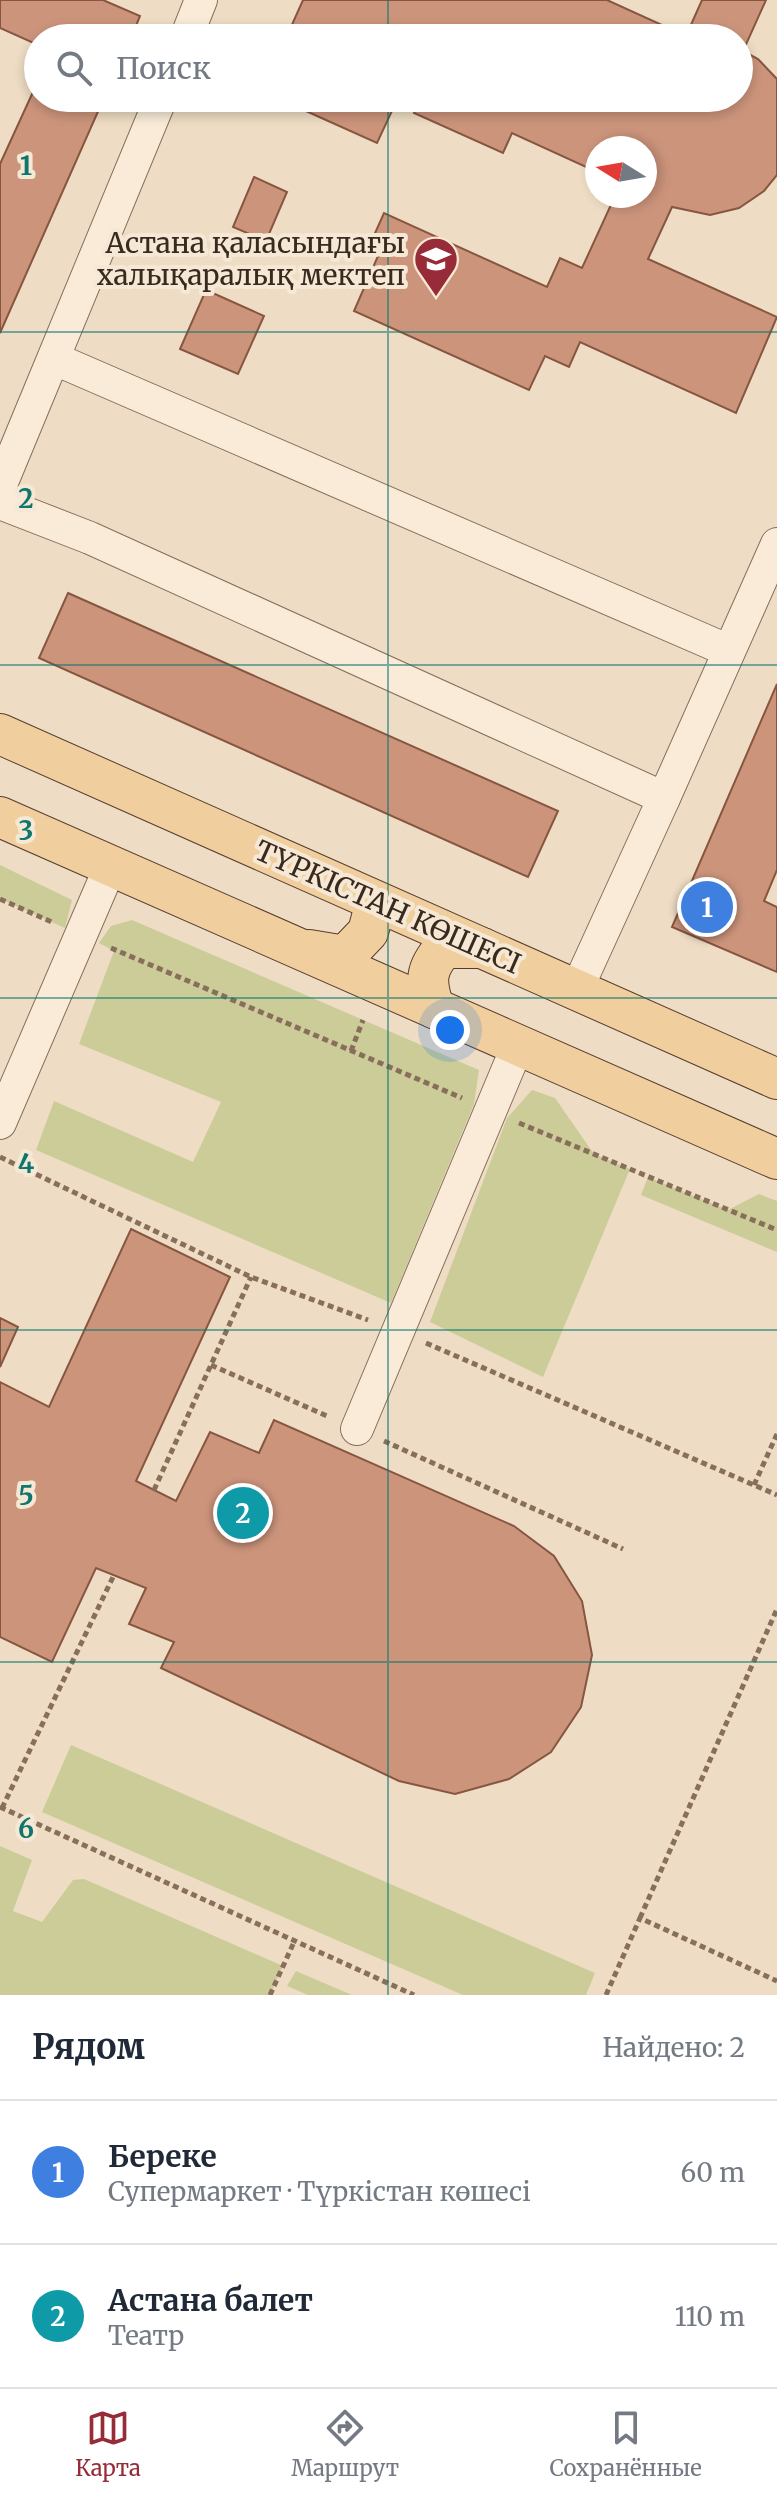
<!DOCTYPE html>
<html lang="ru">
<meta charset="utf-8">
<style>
body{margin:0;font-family:Merriweather,serif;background:#f2f2f3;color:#1f2937}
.compass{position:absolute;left:585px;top:136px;width:72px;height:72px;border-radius:50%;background:#fff;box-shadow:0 4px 12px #0003;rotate:281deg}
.you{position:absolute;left:450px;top:1030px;width:28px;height:28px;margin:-20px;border:6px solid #fff;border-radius:50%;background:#1a73e8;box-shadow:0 0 0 12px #1a73e833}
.badge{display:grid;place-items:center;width:52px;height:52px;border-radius:50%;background:#972b37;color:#fff;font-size:26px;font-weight:700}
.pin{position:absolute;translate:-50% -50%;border:4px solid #fff;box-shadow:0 2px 8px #0006}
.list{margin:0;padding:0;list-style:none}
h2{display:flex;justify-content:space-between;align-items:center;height:104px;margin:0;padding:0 32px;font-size:34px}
h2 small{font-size:26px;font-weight:400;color:#747a83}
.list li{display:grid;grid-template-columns:52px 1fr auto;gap:24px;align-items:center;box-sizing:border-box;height:144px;padding:0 32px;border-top:2px solid #e0e1e3}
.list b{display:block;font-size:30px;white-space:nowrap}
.list p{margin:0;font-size:26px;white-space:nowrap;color:#747a83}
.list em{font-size:26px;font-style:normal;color:#747a83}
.icon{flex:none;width:44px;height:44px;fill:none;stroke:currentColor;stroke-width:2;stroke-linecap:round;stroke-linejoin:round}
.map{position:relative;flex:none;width:777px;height:1995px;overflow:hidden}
.search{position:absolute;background:#fff;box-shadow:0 4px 12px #0003;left:24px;right:24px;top:24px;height:88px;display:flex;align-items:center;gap:20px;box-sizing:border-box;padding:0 28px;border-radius:44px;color:#747a83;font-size:30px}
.sheet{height:392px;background:#fff}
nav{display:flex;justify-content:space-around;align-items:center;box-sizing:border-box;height:112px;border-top:2px solid #e0e1e3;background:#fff;font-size:22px;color:#747a83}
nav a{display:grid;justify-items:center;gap:4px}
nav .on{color:#972b37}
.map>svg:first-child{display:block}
</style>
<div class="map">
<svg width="777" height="1995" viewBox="0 0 777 1995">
<rect width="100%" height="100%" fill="#eeddc4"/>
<g fill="#cbcc98">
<path d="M0 865 72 900 65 928 0 899Z"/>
<path d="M132 920 479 1070 474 1104 391 1303 36 1150 54 1101 193 1162 221 1102 79 1044 114 951 99 943 111 926Z"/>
<path d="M532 1090 555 1098 594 1154 630 1169 543 1377 430 1322 507 1118Z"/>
<path d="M648 1177 728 1210 759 1194 777 1201V1252L641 1195Z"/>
<path d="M71 1745 595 1973 586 1995H463L42 1812Z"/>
<path d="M0 1846 32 1860 13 1911 42 1922 73 1880 84 1879 283 1966 270 1995H0Z"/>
<path d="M296 1971 352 1995H308L287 1986Z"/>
</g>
<g fill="#cc947b" stroke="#875641" stroke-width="2">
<path d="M0 0H103L140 16 131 38H38V45L0 28Z"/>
<path d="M303 0H607L686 36 702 0H766L743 51 758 59 777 79V175L764 191 739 208 710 215 672 207 648 259 777 317 736 413 580 342 569 367 545 356 529 390 354 311 378 256 367 251 384 213 547 287 560 258 582 268 615 196H645V148H597V172L512 133 503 153 414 113 421 98H739V38H286Z"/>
<path d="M38 81V98H104L0 333V164Z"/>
<path d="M277 98H398L377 143Z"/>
<path d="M254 177 287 192 266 241 233 227Z"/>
<path d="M206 290 264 316 238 374 180 349Z"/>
<path d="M68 593 558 811 528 877 39 658Z"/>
<path d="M777 684V870L764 901 777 907V972L672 927Z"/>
<path d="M131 1229 230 1277 136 1481 176 1501 210 1432 259 1453 274 1420 514 1526 554 1556 582 1601 592 1655 581 1707 551 1752 509 1779 455 1794 399 1781 161 1668 174 1642 129 1624 146 1588 96 1568 52 1662 0 1637V1382L49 1407Z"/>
<path d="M0 1318 18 1327 0 1367Z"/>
</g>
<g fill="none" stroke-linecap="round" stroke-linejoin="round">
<g stroke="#886e5b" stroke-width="34">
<g id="minor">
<path d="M186 38 201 0"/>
<path d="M55 359 727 650"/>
<path d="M0 487 161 98"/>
<path d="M0 503 90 538 664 798 576 991"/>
<path d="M664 798 777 544"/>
<path d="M0 1123 111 865"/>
<path d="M357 1429 518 1045"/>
</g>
</g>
<g stroke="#563d2f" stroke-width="42">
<g id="major">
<path d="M0 734 777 1079"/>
<path d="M0 817 777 1159"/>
<path d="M309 950 345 956 368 932 376 902"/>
<path d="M434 1008C425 981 425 969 444 948H482"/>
</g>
</g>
<g stroke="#886e5b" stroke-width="5" stroke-dasharray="6 4" stroke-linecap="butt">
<path d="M0 899 54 923"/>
<path d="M111 948 462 1098"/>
<path d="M351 1051 363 1020"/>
<path d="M519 1123 777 1230"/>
<path d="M0 1157 251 1277 368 1320"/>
<path d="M426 1343 777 1495"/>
<path d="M211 1365 327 1416"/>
<path d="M384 1441 623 1549"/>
<path d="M754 1485 777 1434"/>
<path d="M154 1490 251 1277"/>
<path d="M0 1807 414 1995"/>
<path d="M2 1808 114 1575"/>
<path d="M640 1918 777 1609"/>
<path d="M270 1995 294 1942"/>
<path d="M606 1995 640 1918 777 1981"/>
</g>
<use href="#minor" stroke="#f9ebd8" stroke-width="32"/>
<use href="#major" stroke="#f0ce9d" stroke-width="40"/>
</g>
<path fill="none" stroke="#0f766e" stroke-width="2" stroke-opacity="0.55" d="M388 0V38M388 98V1995M0 332H777M0 665H777M0 998H777M0 1330H777M0 1662H777"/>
<defs>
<g id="school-pin" transform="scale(2.3)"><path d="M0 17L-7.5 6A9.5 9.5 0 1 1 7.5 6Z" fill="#972b37" stroke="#f5e8d4"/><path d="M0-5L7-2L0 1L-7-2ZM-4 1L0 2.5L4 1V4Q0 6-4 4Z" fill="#fff"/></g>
</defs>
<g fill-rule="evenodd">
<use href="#school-pin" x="436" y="259"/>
</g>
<g text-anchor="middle" stroke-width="8" stroke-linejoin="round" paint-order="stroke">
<g font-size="28" fill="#39291f" stroke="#f5e8d4" text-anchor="end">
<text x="405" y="253">Астана қаласындағы<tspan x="405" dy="32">халықаралық мектеп</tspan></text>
</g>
<g font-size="28" fill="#39291f" stroke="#f5e8d4">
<text transform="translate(388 907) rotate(24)" y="10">ТҮРКІСТАН КӨШЕСІ</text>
</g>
</g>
<g font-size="26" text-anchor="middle" font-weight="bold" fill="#0f766e" stroke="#f5e8d4" stroke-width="8" stroke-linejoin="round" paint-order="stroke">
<text x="26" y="175">1</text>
<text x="26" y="508">2</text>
<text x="26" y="840">3</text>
<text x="26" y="1173">4</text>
<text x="26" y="1505">5</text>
<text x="26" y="1838">6</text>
</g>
</svg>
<svg class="compass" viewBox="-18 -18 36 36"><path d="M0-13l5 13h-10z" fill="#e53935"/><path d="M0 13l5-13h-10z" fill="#747a83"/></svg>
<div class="you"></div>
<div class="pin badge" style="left:707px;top:907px;background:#3f7fe0">1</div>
<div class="pin badge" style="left:243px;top:1513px;background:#0f9aa8">2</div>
<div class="search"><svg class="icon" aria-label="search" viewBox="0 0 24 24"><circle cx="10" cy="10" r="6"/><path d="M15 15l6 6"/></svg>Поиск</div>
</div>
<section class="sheet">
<h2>Рядом<small>Найдено: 2</small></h2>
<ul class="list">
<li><span class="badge" style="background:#3f7fe0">1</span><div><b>Береке</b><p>Супермаркет · Түркістан көшесі</p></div><em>60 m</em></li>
<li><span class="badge" style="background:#0f9aa8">2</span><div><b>Астана балет</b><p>Театр</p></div><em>110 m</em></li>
</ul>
</section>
<nav>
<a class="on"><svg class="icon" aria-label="map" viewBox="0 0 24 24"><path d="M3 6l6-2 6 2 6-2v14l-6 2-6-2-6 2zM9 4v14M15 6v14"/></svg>Карта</a>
<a><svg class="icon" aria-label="directions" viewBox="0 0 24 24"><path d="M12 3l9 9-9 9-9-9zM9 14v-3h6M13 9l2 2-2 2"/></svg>Маршрут</a>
<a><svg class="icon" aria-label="saved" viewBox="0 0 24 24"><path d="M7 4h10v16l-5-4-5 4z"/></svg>Сохранённые</a>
</nav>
